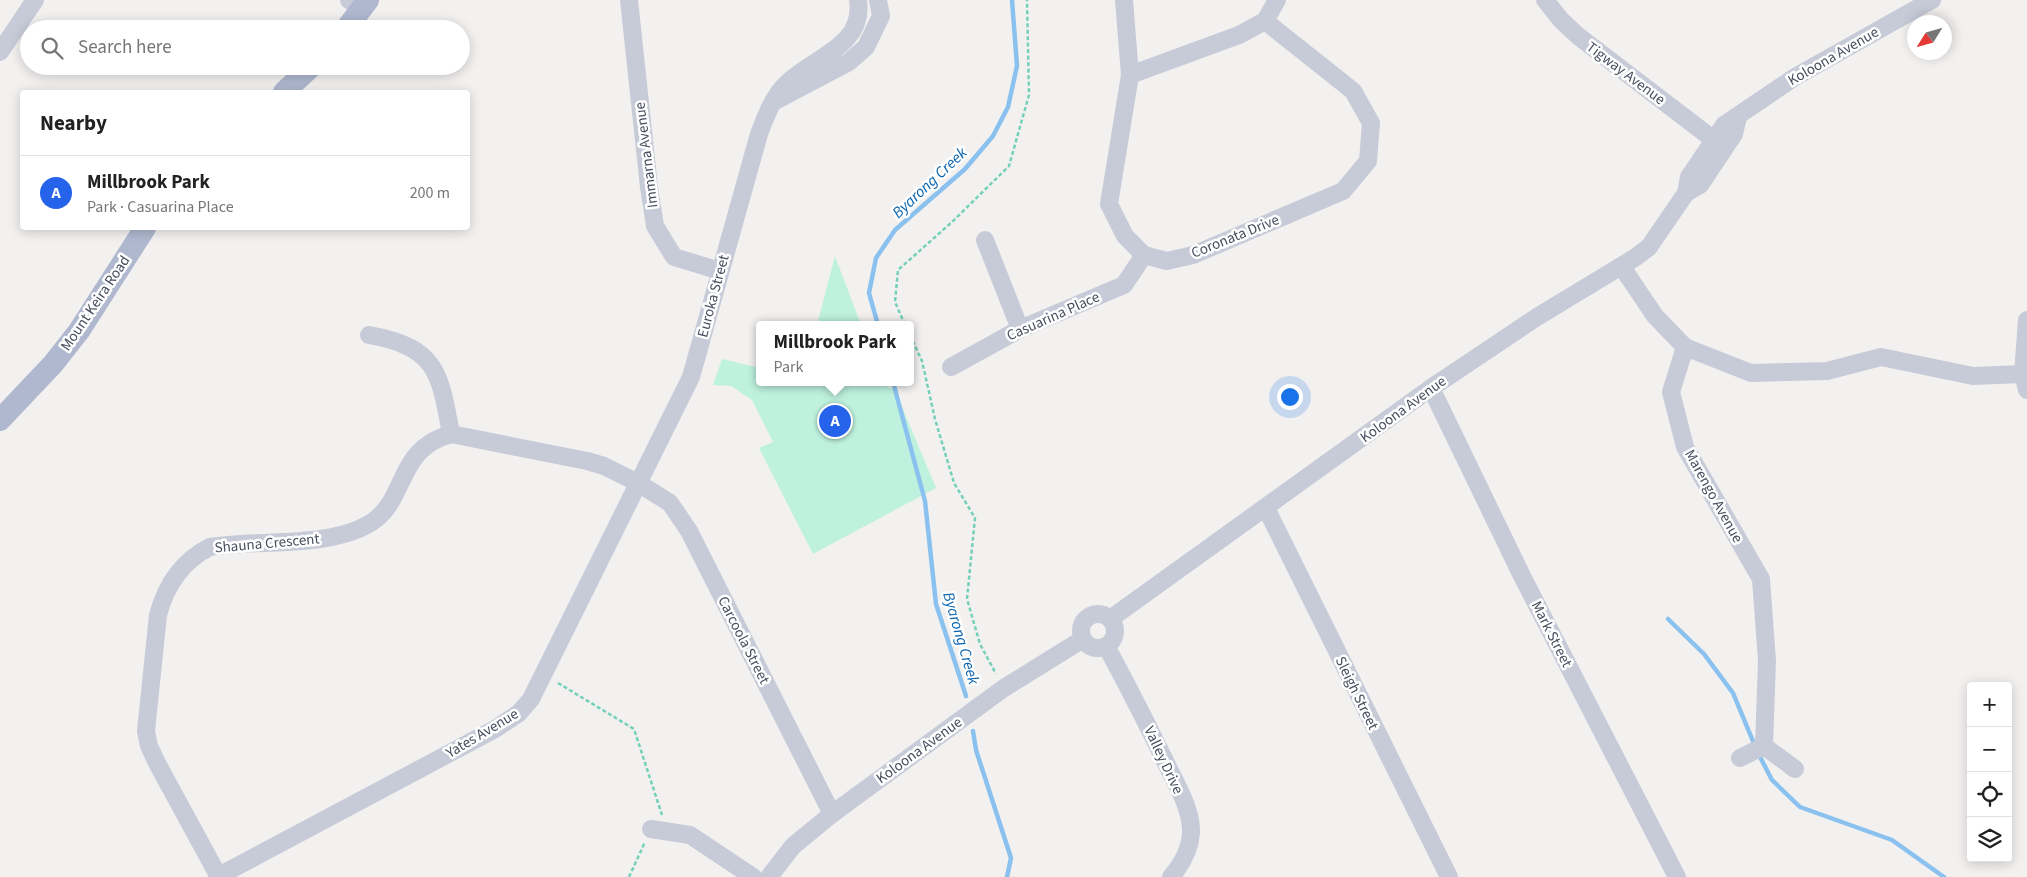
<!DOCTYPE html>
<meta charset="utf-8">
<style>
body{margin:0;font-family:"Source Sans 3",sans-serif;background:#f2f2f2;color:#222}
.controls{position:absolute;right:15px;bottom:15px;display:grid;overflow:hidden;border-radius:5px;box-shadow:0 2px 12px #0003}
.controls button{width:45px;height:45px;display:grid;place-items:center;padding:0;border:0;border-bottom:1px solid #e0e0e0;background:#fff;color:#222;font:25px sans-serif}
.compass{position:absolute;left:1907px;top:15px;width:45px;height:45px;border-radius:50%;background:#fff;box-shadow:0 2px 12px #0003;rotate:233deg}
.you{position:absolute;left:1289px;top:396px;width:18px;height:18px;margin:-12px;border:4px solid #fff;border-radius:50%;background:#1a73e8;box-shadow:0 0 0 8px #1a73e833}
.badge{display:grid;place-items:center;width:32px;height:32px;border-radius:50%;background:#2563eb;color:#fff;font-size:16px;font-weight:700}
.pin{position:absolute;translate:-50% -50%;border:2px solid #fff;box-shadow:0 1px 5px #0006}
.popup{position:absolute;left:756px;top:321px;width:158px;height:65px;box-sizing:border-box;display:grid;place-content:center;border-radius:5px;background:#fff;filter:drop-shadow(0 1px 4px #0005);font-size:16px;white-space:nowrap;color:#767676}
.popup b{font-size:19px;color:#222}
.popup::after{content:'';position:absolute;left:50%;top:100%;margin-left:-10px;border:10px solid transparent;border-top-color:#fff}
.list{margin:0;padding:0;list-style:none}
h2{display:flex;justify-content:space-between;align-items:center;height:65px;margin:0;padding:0 20px;font-size:21px}
h2 small{font-size:16px;font-weight:400;color:#767676}
.list li{display:grid;grid-template-columns:32px 1fr auto;gap:15px;align-items:center;box-sizing:border-box;height:75px;padding:0 20px;border-top:1px solid #e0e0e0}
.list b{display:block;font-size:19px;white-space:nowrap}
.list p{margin:0;font-size:16px;white-space:nowrap;color:#767676}
.list em{font-size:16px;font-style:normal;color:#767676}
.icon{flex:none;width:28px;height:28px;fill:none;stroke:currentColor;stroke-width:2;stroke-linecap:round;stroke-linejoin:round}
.map{position:relative;flex:none;width:2027px;height:877px;overflow:hidden}
.search{position:absolute;background:#fff;box-shadow:0 2px 12px #0003;left:20px;top:20px;width:450px;height:55px;display:flex;align-items:center;gap:12px;box-sizing:border-box;padding:0 18px;border-radius:28px;color:#767676;font-size:19px}
.panel{position:absolute;background:#fff;box-shadow:0 2px 12px #0003;left:20px;top:90px;width:450px;height:140px;border-radius:5px}
.map>svg:first-child{display:block}
</style>
<div class="map">
<svg width="2027" height="877" viewBox="0 0 2027 877">
<rect width="100%" height="100%" fill="#f3f1f0"/>
<g fill="#bef1de">
<path d="M835 256 861 325H817Z"/>
<path d="M722 359 760 368V382H876L895 390 936 488 813 554 759 448 773 442 752 400 731 386 713 385Z"/>
</g>
<g fill="none" stroke-linecap="round" stroke-linejoin="round">
<g stroke="#8ac1ee" stroke-width="4.5">
<path d="M878 325 869 293 876 258 895 230 965 169 993 136 1008 107 1017 66 1012 0"/>
<path d="M893 382 925 501 936 604 966 696"/>
<path d="M1668 619 1704 654 1733 693 1755 746"/>
<path d="M973 731 976 750 1011 858 1007 877"/>
<path d="M1758 753 1772 780 1800 807 1892 840 1944 877"/>
</g>
<g stroke="#75d0b9" stroke-width="2.5" stroke-dasharray="4 2.5" stroke-linecap="butt">
<path d="M905 325 895 302 898 270 952 222 1009 166 1029 95 1027 0"/>
<path d="M910 335 922 361 935 419 954 483 975 518 967 599 980 644 996 674"/>
<path d="M558 683 634 729 662 815"/>
<path d="M629 877 645 842"/>
</g>
<g stroke="#c7cbd8" stroke-width="18">
<path d="M349 0 362 9"/>
<path d="M629 0 649 187 655 226 674 257 720 271"/>
<path d="M1124 0 1130 75"/>
<path d="M1545 0 1561 20 1578 36 1714 140"/>
<path d="M1265 21 1353 91 1371 123 1368 161 1343 191 1193 255 1167 261 1144 255 1125 236 1109 204 1130 75 1239 35 1265 21 1277 0"/>
<path d="M0 52 35 0"/>
<path d="M775 101 849 62 866 47 881 16 878 0"/>
<path d="M1686 193 1689 177 1724 125 1795 77 1932 0"/>
<path d="M985 240 1020 329"/>
<path d="M1622 267 1655 316 1685 347 1671 392 1685 447 1761 579 1767 661 1764 746 1740 758"/>
<path d="M2027 320 2023 374 2027 390"/>
<path d="M369 335C437 347 440 373 451 434"/>
<path d="M1685 347 1751 373 1827 371 1881 357 1973 376 2023 374"/>
<path d="M951 367 1020 329 1124 285 1144 255"/>
<path d="M1431 388 1522 576 1677 877"/>
<path d="M1266 508 1449 877"/>
<circle cx="1098" cy="631" r="17"/>
<path d="M1110 619 1431 388 1537 317 1636 257 1649 247 1686 193 1700 185 1734 134 1738 117"/>
<path d="M1106 646C1127 684 1146 722 1165 761 1175 782 1192 809 1191 833 1190 850 1182 864 1171 877"/>
<path d="M1764 746 1795 769"/>
<path d="M651 829 690 835 753 877"/>
<path d="M217 877 495 729 519 713 531 699 691 377 759 134C766 116 773 96 787 83 814 57 865 46 858 0"/>
<path d="M219 877 158 765 149 746 146 731 158 615C166 585 182 561 210 547 258 539 330 549 372 522 408 498 396 449 451 434L587 461 604 466 638 483 670 503 689 531 832 814"/>
<path d="M769 877 793 846 832 814 1004 688 1083 639"/>
</g>
<g stroke="#afb8cf" stroke-width="22">
<path d="M346 29 368 0"/>
<path d="M284 92 312 66"/>
<path d="M0 420 53 364 79 331 145 228"/>
</g>
</g>
<g text-anchor="middle" stroke-width="5" stroke-linejoin="round" paint-order="stroke">
<g font-size="15" fill="#484e5e" stroke="#fff">
<text transform="translate(1833 56) rotate(-30)" y="5">Koloona Avenue</text>
<text transform="translate(1626 73) rotate(37)" y="5">Tigway Avenue</text>
<text transform="translate(646 155) rotate(-97)" y="5">Immarna Avenue</text>
<text transform="translate(1235 236) rotate(-22)" y="5">Coronata Drive</text>
<text transform="translate(713 296) rotate(-75)" y="5">Euroka Street</text>
<text transform="translate(95 303) rotate(-56)" y="5">Mount Keira Road</text>
<text transform="translate(1053 316) rotate(-24)" y="5">Casuarina Place</text>
<text transform="translate(1403 409) rotate(-36)" y="5">Koloona Avenue</text>
<text transform="translate(1714 496) rotate(61)" y="5">Marengo Avenue</text>
<text transform="translate(267 543) rotate(-5)" y="5">Shauna Crescent</text>
<text transform="translate(1552 634) rotate(63)" y="5">Mark Street</text>
<text transform="translate(744 640) rotate(63)" y="5">Carcoola Street</text>
<text transform="translate(1357 693) rotate(64)" y="5">Sleigh Street</text>
<text transform="translate(482 733) rotate(-31)" y="5">Yates Avenue</text>
<text transform="translate(919 750) rotate(-36)" y="5">Koloona Avenue</text>
<text transform="translate(1164 760) rotate(65)" y="5">Valley Drive</text>
</g>
<g font-size="16" font-style="italic" fill="#0964b0" stroke="#fff">
<text transform="translate(929 182) rotate(-43)" y="6">Byarong Creek</text>
<text transform="translate(962 638) rotate(74)" y="6">Byarong Creek</text>
</g>
</g>
</svg>
<div class="controls">
<button>+</button>
<button>−</button>
<button><svg class="icon" aria-label="locate" viewBox="0 0 24 24"><circle cx="12" cy="12" r="6"/><path d="M12 2v4M12 18v4M2 12h4M18 12h4"/></svg></button>
<button><svg class="icon" aria-label="layers" viewBox="0 0 24 24"><path d="M12 4l9 5-9 5-9-5zM3 14l9 5 9-5"/></svg></button>
</div>
<svg class="compass" viewBox="-18 -18 36 36"><path d="M0-13l5 13h-10z" fill="#e53935"/><path d="M0 13l5-13h-10z" fill="#767676"/></svg>
<div class="you"></div>
<div class="pin badge" style="left:835px;top:421px">A</div>
<div class="popup"><b>Millbrook Park</b>Park</div>
<div class="search"><svg class="icon" aria-label="search" viewBox="0 0 24 24"><circle cx="10" cy="10" r="6"/><path d="M15 15l6 6"/></svg>Search here</div>
<section class="panel">
<h2>Nearby<small></small></h2>
<ul class="list">
<li><span class="badge">A</span><div><b>Millbrook Park</b><p>Park · Casuarina Place</p></div><em>200 m</em></li>
</ul>
</section>
</div>
